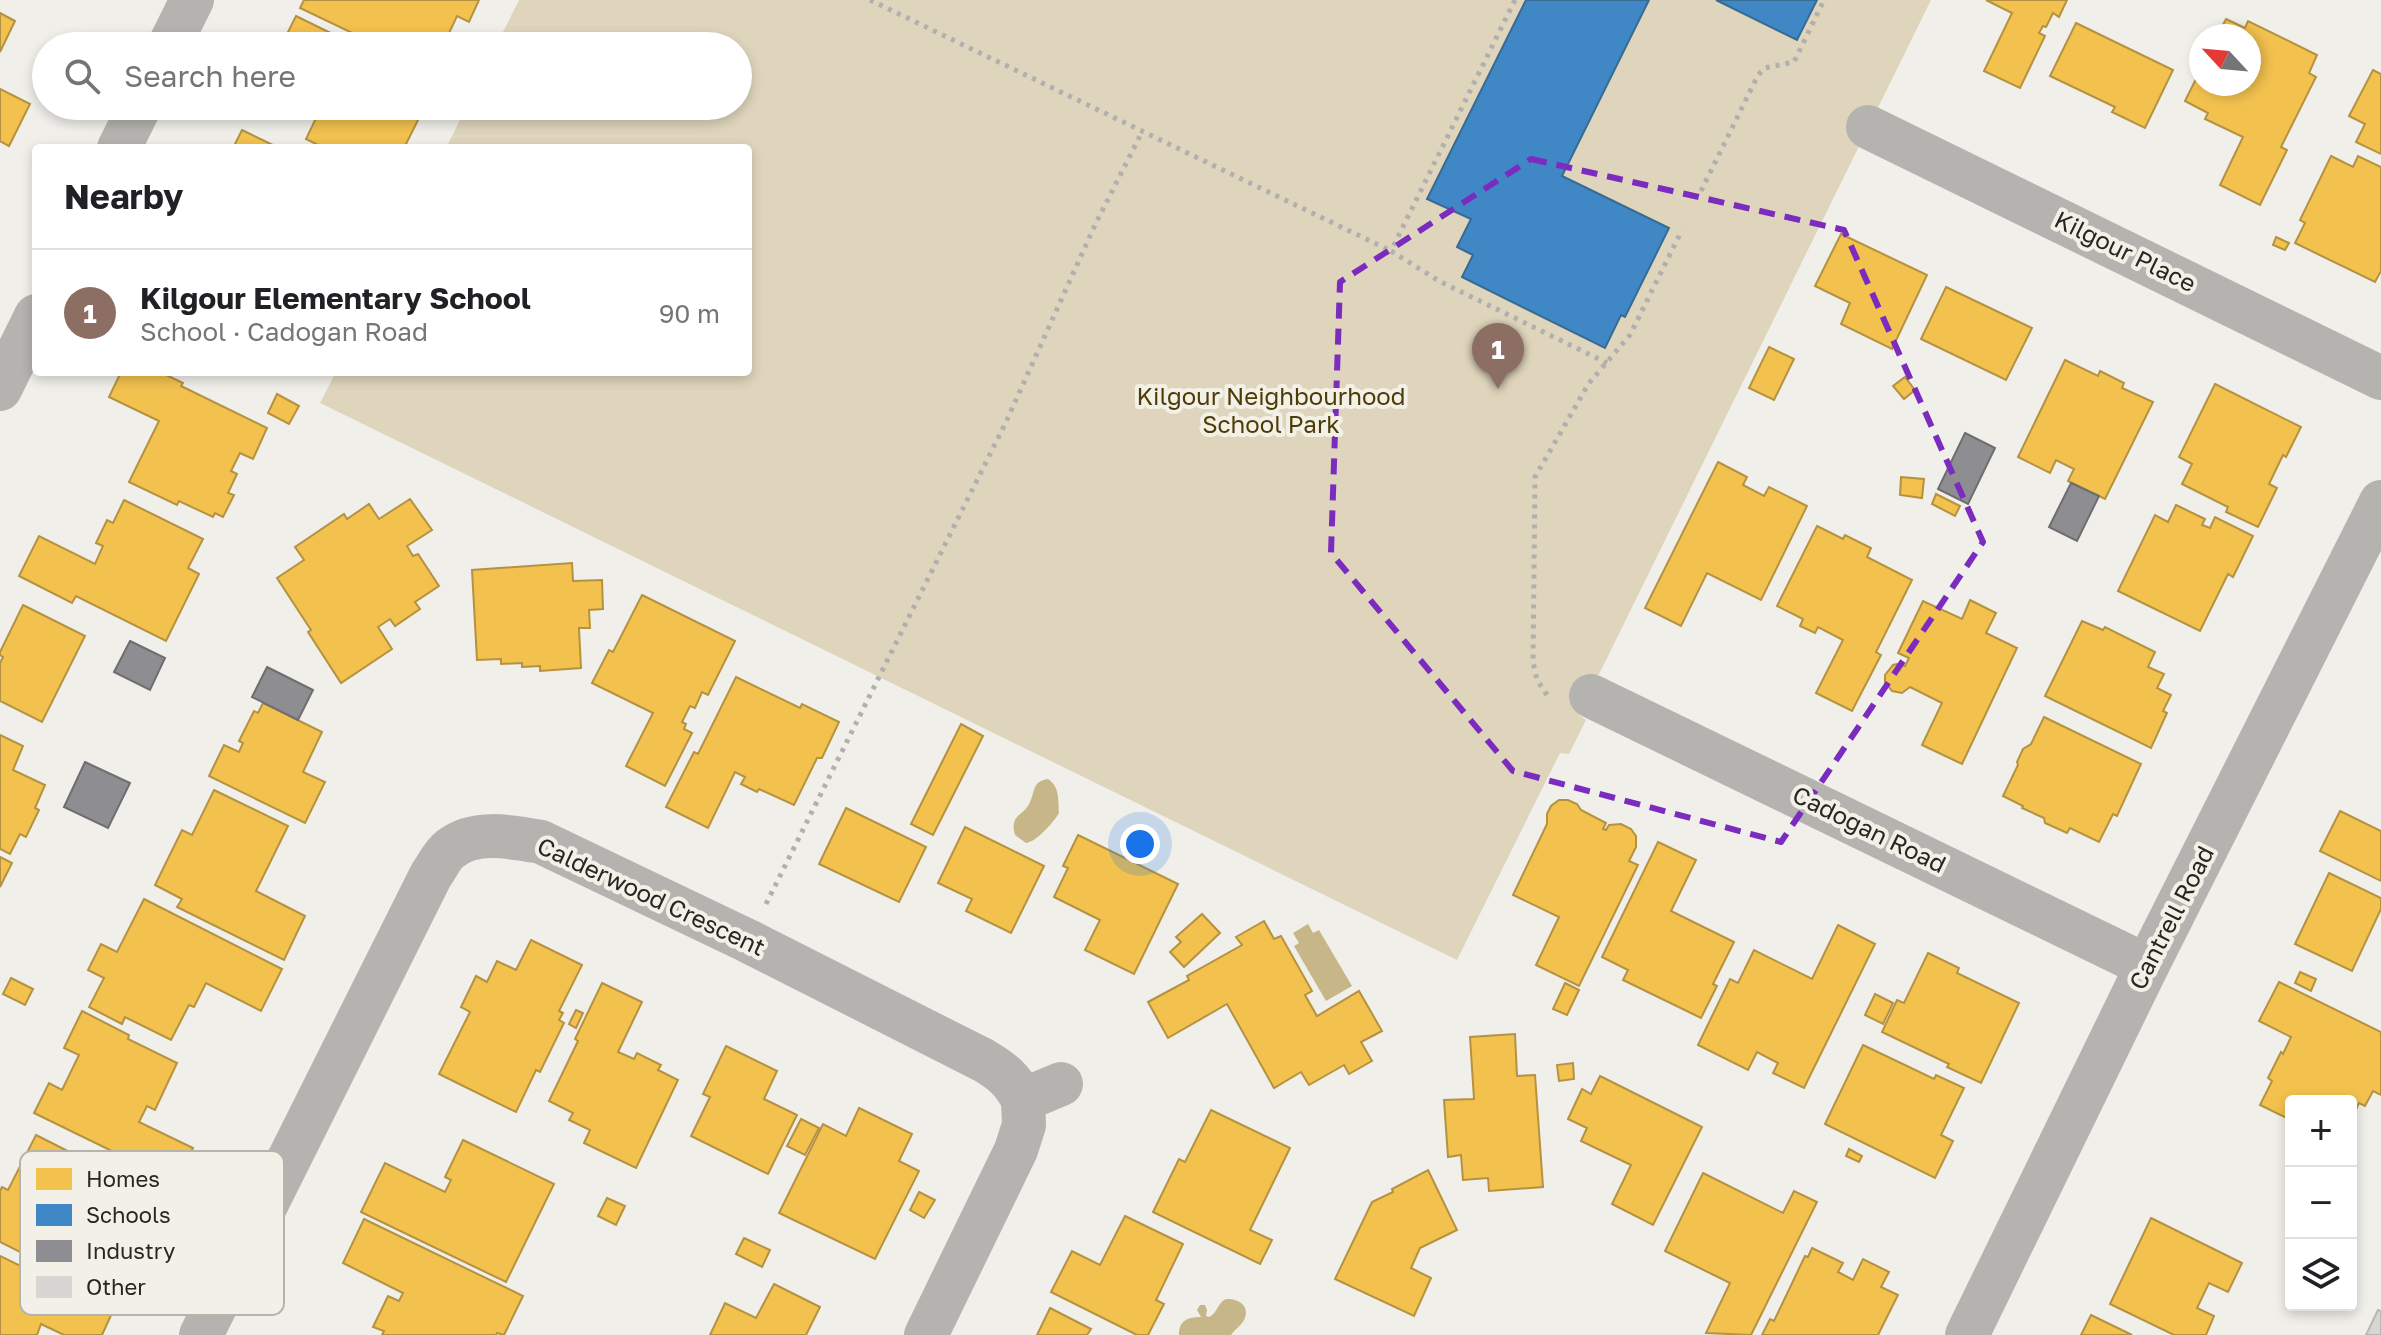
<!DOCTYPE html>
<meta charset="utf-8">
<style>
body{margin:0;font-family:"Golos Text",sans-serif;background:#f2f2f2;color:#202124}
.controls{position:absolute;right:24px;bottom:24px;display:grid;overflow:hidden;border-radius:8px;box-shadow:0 4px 12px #0003}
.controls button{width:72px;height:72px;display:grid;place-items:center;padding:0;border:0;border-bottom:2px solid #e0e0e0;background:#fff;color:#202124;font:40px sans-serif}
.compass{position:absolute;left:2189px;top:24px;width:72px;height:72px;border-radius:50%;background:#fff;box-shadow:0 4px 12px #0003;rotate:296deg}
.you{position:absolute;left:1140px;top:844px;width:28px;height:28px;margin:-20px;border:6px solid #fff;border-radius:50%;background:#1a73e8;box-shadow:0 0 0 12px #1a73e833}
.badge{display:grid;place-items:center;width:52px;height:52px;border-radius:50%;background:#6d6c69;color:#fff;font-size:26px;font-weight:700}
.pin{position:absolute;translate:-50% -66px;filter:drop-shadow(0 2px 4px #0008)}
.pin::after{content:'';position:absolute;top:42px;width:28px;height:24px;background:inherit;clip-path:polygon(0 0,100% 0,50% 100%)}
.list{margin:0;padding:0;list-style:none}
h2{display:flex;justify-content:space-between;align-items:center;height:104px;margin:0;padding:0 32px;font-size:34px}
h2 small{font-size:26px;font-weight:400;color:#757577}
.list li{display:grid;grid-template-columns:52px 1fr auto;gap:24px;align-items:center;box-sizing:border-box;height:128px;padding:0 32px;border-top:2px solid #e0e0e0}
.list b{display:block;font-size:30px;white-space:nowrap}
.list p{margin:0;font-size:26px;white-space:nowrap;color:#757577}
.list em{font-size:26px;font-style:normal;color:#757577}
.icon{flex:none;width:44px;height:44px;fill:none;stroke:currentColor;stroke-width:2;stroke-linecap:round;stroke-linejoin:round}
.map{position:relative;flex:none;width:2381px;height:1335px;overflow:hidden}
.search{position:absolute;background:#fff;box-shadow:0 4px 12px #0003;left:32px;top:32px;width:720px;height:88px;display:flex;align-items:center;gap:20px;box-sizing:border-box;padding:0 28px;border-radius:44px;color:#757577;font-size:30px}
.panel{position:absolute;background:#fff;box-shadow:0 4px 12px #0003;left:32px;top:144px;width:720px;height:232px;border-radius:8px}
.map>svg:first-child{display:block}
</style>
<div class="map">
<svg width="2381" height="1335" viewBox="0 0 2381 1335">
<rect width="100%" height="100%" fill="#f0efea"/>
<path fill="#dfd5bc" d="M519 0H1931L1579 715 1586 720 1569 754 1560 753 1457 960 320 403 336 372H748V148H446L467 106H738V46H496Z"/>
<g fill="#c7b687">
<path d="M1048 779C1060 787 1058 800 1059 813 1054 822 1036 842 1026 843L1015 835C1009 813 1024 817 1030 802 1036 789 1032 782 1048 779Z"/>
<path d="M1308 924 1313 933 1319 930 1352 986 1326 1001 1294 946 1299 943 1293 933Z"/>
<path d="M1226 1299C1238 1298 1251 1306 1244 1320 1241 1326 1235 1329 1231 1335H1179C1179 1320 1188 1317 1201 1317L1197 1310 1200 1305H1205L1207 1310 1206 1316 1209 1317C1218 1313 1217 1303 1226 1299Z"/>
</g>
<g fill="#f2c14e" stroke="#b59241" stroke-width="2">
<path d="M304 0H479L469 22 457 16 443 46H399L376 35 373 43 300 8Z"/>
<path d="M1986 0H2067L2059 17 2053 13 2046 27 2043 26 2039 33 2045 36 2020 88 1984 71 2012 13Z"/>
<path d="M0 13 15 21 0 52Z"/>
<path d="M296 16 357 46H281Z"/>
<path d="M2226 19 2245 28 2248 21 2317 55 2309 73 2316 77 2281 147 2287 150 2260 205 2220 185 2243 137 2205 119 2208 113 2185 101 2201 69V84H2249V36H2217Z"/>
<path d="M2076 23 2173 70 2145 128 2112 112 2115 107 2050 76Z"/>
<path d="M2373 70 2381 74V154L2356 142 2365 124 2349 116Z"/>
<path d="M0 89 30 104 9 146 0 141Z"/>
<path d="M313 106H425L404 148H324L306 139 318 114 311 110Z"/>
<path d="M242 130 279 148H233Z"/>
<path d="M2331 156 2353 167 2358 156 2381 167V271L2375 282 2295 243 2305 223 2300 220Z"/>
<path d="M1841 234 1927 275 1892 349 1841 324 1850 303 1815 286Z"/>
<path d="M2276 237 2289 243 2285 250 2273 245Z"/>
<path d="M1946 287 2032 328 2006 380 1921 339Z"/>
<path d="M1769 347 1794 359 1774 400 1749 388Z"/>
<path d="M2065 360 2098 376 2100 371 2124 383 2122 388 2153 402 2105 499 2068 481 2074 469 2056 460 2050 473 2018 457Z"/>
<path d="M121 372H160L183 383 181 386 267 428 253 459 240 453 231 471 237 474 228 493 234 495 223 517 215 513 213 517 179 501 177 505 129 482 159 421 109 397Z"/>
<path d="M1905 377 1915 390 1904 399 1893 386Z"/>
<path d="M2215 384 2301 427 2286 457 2283 455 2269 484 2277 488 2258 527 2226 512 2228 507 2182 484 2192 464 2179 457Z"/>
<path d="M277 394 299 406 289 424 268 413Z"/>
<path d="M1718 462 1747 477 1743 485 1764 496 1769 487 1807 506 1761 600 1707 573 1681 626 1645 608Z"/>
<path d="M1901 477 1924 479 1922 498 1900 495Z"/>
<path d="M1936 494 1960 506 1955 516 1932 504Z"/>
<path d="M410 499 432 530 407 546 413 556 418 554 439 586 415 602 420 609 395 626 390 619 378 627 392 649 341 683 308 632 311 630 277 578 304 560 295 547 344 514 347 519 369 504 379 519Z"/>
<path d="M124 500 203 539 188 568 199 574 166 641 76 596 72 603 19 576 39 536 95 564 103 546 96 543 107 520 113 523Z"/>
<path d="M2176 505 2205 519 2202 525 2210 528 2215 517 2253 536 2233 577 2228 574 2200 631 2118 591 2155 515 2168 522Z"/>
<path d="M1817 526 1843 539 1845 535 1871 548 1867 557 1912 580 1876 652 1881 655 1852 711 1816 693 1843 640 1818 627 1815 633 1800 626 1803 619 1777 606Z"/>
<path d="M572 563 573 581 602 580 603 609 589 610 590 628H579L581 668 540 671V666L522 667V663L501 664V659L477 660 472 570Z"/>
<path d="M642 595 735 641 708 695 702 692 695 708 690 706 682 722 686 724 684 729 692 733 665 786 626 766 653 713 592 683 609 650 613 652Z"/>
<path d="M1970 600 1996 613 1986 633 2017 648 1962 764 1922 745 1942 703 1910 687 1902 693 1892 691 1885 682V675L1893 665 1897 664 1905 666 1909 658 1898 653 1923 601 1962 619Z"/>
<path d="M23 605 85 636 42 722 0 701V663L3 657 0 655V652Z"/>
<path d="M2082 621 2103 630 2105 627 2155 652 2148 667 2164 674 2157 688 2171 695 2163 711 2167 713 2151 748 2045 696Z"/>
<path d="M736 677 800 708 802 704 839 722 822 758H817L794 805 759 789 757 792 741 784 745 777 735 772 708 828 666 807 694 752 698 754Z"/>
<path d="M263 703 322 732 303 772 325 782 305 823 209 776 224 745 239 752 243 743 239 741 254 711 258 713Z"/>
<path d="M2044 717 2141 764 2117 816 2113 814 2099 842 2070 828 2067 833 2045 823 2044 818 2022 808 2023 806 2003 796 2018 765 2017 762 2023 749 2031 744Z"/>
<path d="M961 724 983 736 933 835 911 824Z"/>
<path d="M0 735 23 746 13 770 45 785 35 808 39 810 26 837 20 834 10 854 0 849Z"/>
<path d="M214 790 288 826 256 891 305 916 284 960 177 907 182 899 155 885 182 830 192 835Z"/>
<path d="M1559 800H1568L1577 804 1581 810 1606 823 1603 829 1606 830 1609 825 1621 824 1631 829 1636 836V847L1629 861 1638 865 1579 986 1536 965 1559 917 1513 895 1547 824V814L1551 806Z"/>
<path d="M846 808 926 847 899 902 819 864Z"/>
<path d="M2340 811 2381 831V881L2320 851Z"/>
<path d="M965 827 1044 866 1011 933 966 911 972 899 938 883Z"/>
<path d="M1078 835 1178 884 1134 974 1085 950 1100 920 1054 897 1068 868 1063 866Z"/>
<path d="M1658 842 1696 860 1671 911 1734 942 1713 984 1717 986 1701 1018 1623 980 1628 970 1602 957Z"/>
<path d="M0 857 12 863 0 887Z"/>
<path d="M2329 873 2381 898V909L2352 971 2295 944Z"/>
<path d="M144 899 282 969 261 1011 206 983 194 1007 189 1005 171 1040 125 1017 122 1024 89 1007 104 978 88 970 101 944 117 952Z"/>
<path d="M1202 914 1220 933 1184 967 1170 952 1181 942 1176 937Z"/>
<path d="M1264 921 1274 939 1281 936 1312 991 1305 995 1317 1016 1359 991 1382 1031 1361 1042 1372 1061 1349 1074 1344 1065 1309 1085 1301 1072 1274 1088 1227 1004 1168 1038 1148 1002 1189 980 1187 976 1242 945 1236 937Z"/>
<path d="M1838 925 1875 944 1804 1088 1773 1073 1778 1063 1757 1052 1748 1070 1698 1045 1730 979 1738 983 1754 950 1812 979Z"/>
<path d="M531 940 582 965 559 1011 563 1013 559 1020 564 1023 540 1072 536 1070 516 1112 439 1074 470 1012 461 1007 476 976 487 982 497 961 516 970Z"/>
<path d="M1928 953 1959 968 1957 973 2019 1003 1981 1083 1947 1067 1949 1064 1882 1032 1897 1000 1904 1003Z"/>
<path d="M2300 972 2316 979 2311 991 2295 983Z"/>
<path d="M11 978 33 989 25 1005 3 994Z"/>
<path d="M2279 982 2381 1032V1095L2373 1091 2365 1106 2359 1103 2351 1120V1101H2291V1120L2260 1105 2272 1081 2268 1078 2281 1052 2283 1054 2291 1037 2259 1021Z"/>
<path d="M602 983 642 1002 618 1052 634 1059 637 1053 661 1065 658 1070 678 1080 636 1168 584 1143 590 1130 569 1120 573 1113 549 1101 578 1041 575 1039Z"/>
<path d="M1565 983 1579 990 1567 1015 1553 1009Z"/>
<path d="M1875 994 1893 1003 1883 1024 1865 1015Z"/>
<path d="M576 1010 583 1013 576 1028 569 1024Z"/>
<path d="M82 1011 129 1035 128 1039 177 1063 155 1110 147 1106 139 1122 193 1148 174 1188 112 1157 114 1152 34 1113 49 1083 62 1090 79 1055 64 1048Z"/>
<path d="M1515 1034 1517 1076 1535 1075 1543 1187 1489 1191 1488 1178 1463 1180 1461 1155 1448 1157 1444 1100 1474 1099 1470 1037Z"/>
<path d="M1863 1045 1934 1079 1936 1075 1964 1088 1941 1135 1953 1141 1935 1178 1825 1124Z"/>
<path d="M726 1046 777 1071 764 1099 797 1115 768 1174 691 1136 710 1097 703 1094Z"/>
<path d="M1573 1063 1574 1079 1559 1081 1557 1065Z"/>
<path d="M1600 1076 1702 1127 1653 1225 1612 1204 1631 1165 1581 1141 1587 1128 1568 1119 1582 1089 1591 1094Z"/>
<path d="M859 1108 912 1134 899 1161 919 1171 875 1259 779 1213 823 1124 846 1136Z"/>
<path d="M1211 1110 1290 1148 1250 1230 1272 1240 1260 1264 1153 1212 1179 1159 1185 1162Z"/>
<path d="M801 1119 819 1128 805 1155 787 1146Z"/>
<path d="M36 1135 109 1172 113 1165 171 1194 150 1236 95 1209 88 1224 96 1229 72 1278 0 1242V1191L2 1187 8 1190Z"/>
<path d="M463 1140 554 1184 506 1282 361 1212 385 1163 445 1192 451 1180 445 1177Z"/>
<path d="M1849 1149 1862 1156 1859 1162 1846 1156Z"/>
<path d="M1428 1170 1457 1230 1420 1248 1411 1268 1431 1278 1414 1316 1335 1279 1372 1202 1393 1192 1392 1189Z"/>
<path d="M1703 1173 1783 1213 1794 1191 1817 1202 1751 1335 1706 1333 1730 1283 1665 1251Z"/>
<path d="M919 1192 935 1200 924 1218 910 1210Z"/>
<path d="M607 1198 625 1206 616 1225 598 1216Z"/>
<path d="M1125 1216 1183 1244 1156 1300 1164 1304 1148 1335H1137L1051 1292 1072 1251 1100 1265Z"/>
<path d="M2151 1218 2242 1263 2228 1292 2209 1283 2197 1308 2214 1316 2206 1335H2174L2110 1304Z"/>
<path d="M364 1219 523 1296 504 1335 497 1333 496 1335H382L384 1331 373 1327 388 1296 399 1301 403 1293 343 1263Z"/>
<path d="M744 1238 770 1250 762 1267 736 1254Z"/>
<path d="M1812 1248 1843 1263 1838 1272 1853 1280 1863 1259 1889 1272 1881 1287 1898 1295 1878 1335H1762L1770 1319 1774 1321 1805 1256 1808 1257Z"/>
<path d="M0 1256 113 1311 102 1335H64L41 1324 37 1335H0Z"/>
<path d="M774 1284 820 1307 806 1335H710L725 1303 756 1318Z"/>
<path d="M1050 1308 1091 1329 1087 1335H1037Z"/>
<path d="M2091 1315 2132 1335H2081Z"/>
</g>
<g fill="#3f88c5" stroke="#386b94" stroke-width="2">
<path d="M1526 0H1649L1562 176 1669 228 1625 317 1621 315 1605 348 1462 277 1473 255 1457 247 1471 219 1427 199Z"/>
<path d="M1716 0H1817L1797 40Z"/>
</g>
<g fill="#8d8d92" stroke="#6e6e71" stroke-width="2">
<path d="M1965 433 1995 448 1968 504 1938 489Z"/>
<path d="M2071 483 2099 496 2077 541 2049 527Z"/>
<path d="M130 641 165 658 150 690 114 672Z"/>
<path d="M267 667 313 690 298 720 252 697Z"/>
<path d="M85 762 130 783 108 828 64 807Z"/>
</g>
<path fill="#d7d6d2" stroke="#b8b7b4" stroke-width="2" d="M2378 1310 2381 1311V1335H2366Z"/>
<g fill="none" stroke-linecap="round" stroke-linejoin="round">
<g stroke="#b1b0ae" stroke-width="5" stroke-dasharray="4 6" stroke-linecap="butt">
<path d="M870 0 1391 251"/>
<path d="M1515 0 1391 251 1439 281 1607 363"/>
<path d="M1701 191 1758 75 1765 68 1794 62 1824 0"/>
<path d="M1547 695 1537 680 1533 662 1535 477 1589 383 1630 335 1682 230"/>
<path d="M766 904 1006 422 1095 225 1142 132"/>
</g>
<g stroke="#b4b3b0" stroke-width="44">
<path d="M169 46 192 0"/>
<path d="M1868 127 2381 378"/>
<path d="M119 148 140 106"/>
<path d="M0 389 36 316"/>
<path d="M1591 696 2147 966"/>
<path d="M201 1335 431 875C437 867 442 855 450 849 474 829 513 837 541 842L748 941 983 1060C1002 1071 1013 1080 1023 1100L1061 1084"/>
<path d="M926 1335 1016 1150 1024 1125 1023 1100"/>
<path d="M1967 1335 2147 966 2381 502"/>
</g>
</g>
<path fill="none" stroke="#7b2cbf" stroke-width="6" stroke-dasharray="16 10" stroke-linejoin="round" d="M1531 159 1844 230 1983 542 1781 842 1513 771 1331 553 1340 282Z"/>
<g text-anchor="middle" stroke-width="8" stroke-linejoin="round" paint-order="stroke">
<g font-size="24" fill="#272623" stroke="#f3f0e7">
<text transform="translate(2125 252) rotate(26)" y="8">Kilgour Place</text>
<text transform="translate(1869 830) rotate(26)" y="8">Cadogan Road</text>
<text transform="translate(651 897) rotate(25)" y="8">Calderwood Crescent</text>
<text transform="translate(2172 918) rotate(-63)" y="8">Cantrell Road</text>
</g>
<g font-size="24" fill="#4d3c06" stroke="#f3f0e7">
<text x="1271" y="405">Kilgour Neighbourhood<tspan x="1271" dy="28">School Park</tspan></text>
</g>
</g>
<rect x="20" y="1151" width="264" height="164" rx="12" fill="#f3f0e7" stroke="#b6b3ac" stroke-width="2"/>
<rect x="36" y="1168" width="36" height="22" fill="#f2c14e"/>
<rect x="36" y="1204" width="36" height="22" fill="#3f88c5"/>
<rect x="36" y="1240" width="36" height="22" fill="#8d8d92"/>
<rect x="36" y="1276" width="36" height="22" fill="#d7d6d2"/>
<g font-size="22" fill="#272623">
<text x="86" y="1187">Homes</text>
<text x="86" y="1223">Schools</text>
<text x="86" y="1259">Industry</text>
<text x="86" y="1295">Other</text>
</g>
</svg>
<div class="controls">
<button>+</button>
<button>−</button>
<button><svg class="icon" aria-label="layers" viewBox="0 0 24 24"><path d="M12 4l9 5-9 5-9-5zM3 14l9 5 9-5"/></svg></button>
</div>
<svg class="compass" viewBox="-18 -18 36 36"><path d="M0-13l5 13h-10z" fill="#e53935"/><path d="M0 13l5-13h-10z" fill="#757577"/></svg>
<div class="you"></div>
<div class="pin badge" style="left:1498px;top:389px;background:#8d6e63">1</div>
<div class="search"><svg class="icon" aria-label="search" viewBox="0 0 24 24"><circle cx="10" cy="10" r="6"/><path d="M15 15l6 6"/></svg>Search here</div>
<section class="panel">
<h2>Nearby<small></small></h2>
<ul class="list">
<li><span class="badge" style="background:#8d6e63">1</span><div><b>Kilgour Elementary School</b><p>School · Cadogan Road</p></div><em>90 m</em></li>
</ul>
</section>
</div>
